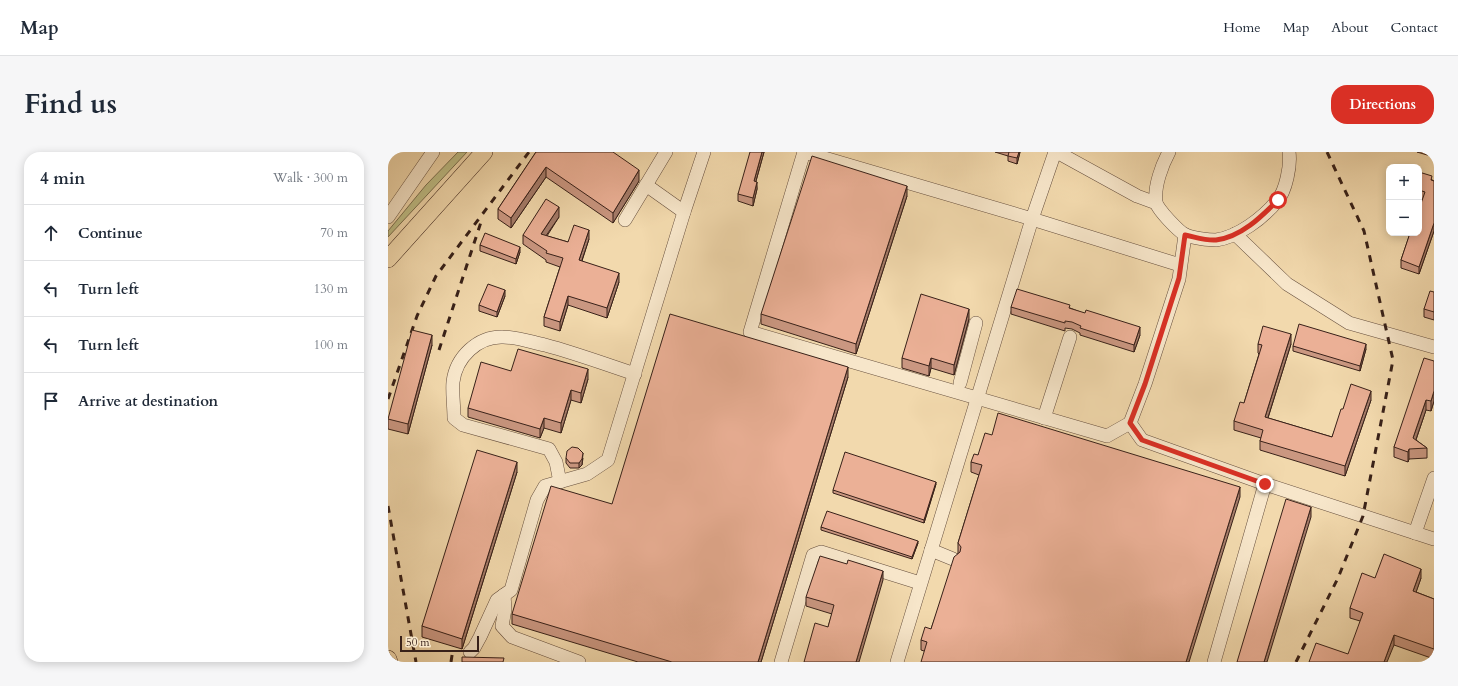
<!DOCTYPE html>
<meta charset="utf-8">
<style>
body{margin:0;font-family:Cardo,serif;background:#f6f6f7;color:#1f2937}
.controls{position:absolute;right:12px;top:12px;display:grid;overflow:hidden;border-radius:8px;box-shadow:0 2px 10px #0003}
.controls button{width:36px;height:36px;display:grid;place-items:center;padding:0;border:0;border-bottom:1px solid #e0e1e3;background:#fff;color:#1f2937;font:20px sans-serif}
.scale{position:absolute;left:12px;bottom:10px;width:79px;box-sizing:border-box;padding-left:4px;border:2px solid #382119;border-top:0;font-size:11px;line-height:14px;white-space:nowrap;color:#382119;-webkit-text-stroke:3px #f7e6ca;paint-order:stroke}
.stop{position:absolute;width:12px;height:12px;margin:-9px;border:3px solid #d93025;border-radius:50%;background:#fff}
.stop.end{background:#d93025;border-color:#fff;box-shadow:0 1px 4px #0008}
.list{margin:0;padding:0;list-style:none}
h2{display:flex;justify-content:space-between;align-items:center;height:52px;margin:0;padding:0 16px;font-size:17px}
h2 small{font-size:13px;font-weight:400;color:#747a83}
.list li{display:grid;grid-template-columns:26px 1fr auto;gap:12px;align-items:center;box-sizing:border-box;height:56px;padding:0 16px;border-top:1px solid #e0e1e3}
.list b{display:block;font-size:15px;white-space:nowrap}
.list em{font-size:13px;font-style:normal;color:#747a83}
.icon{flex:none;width:22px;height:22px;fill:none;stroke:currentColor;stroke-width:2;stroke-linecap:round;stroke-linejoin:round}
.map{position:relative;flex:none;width:1046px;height:510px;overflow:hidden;border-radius:16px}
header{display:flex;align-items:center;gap:24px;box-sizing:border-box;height:56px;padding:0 20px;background:#fff;border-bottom:1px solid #e0e1e3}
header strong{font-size:19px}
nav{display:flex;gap:22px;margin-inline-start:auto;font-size:14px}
.intro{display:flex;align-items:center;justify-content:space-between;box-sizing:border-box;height:96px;padding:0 24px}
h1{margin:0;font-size:28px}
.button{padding:10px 18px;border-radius:16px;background:#d93025;color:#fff;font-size:14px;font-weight:700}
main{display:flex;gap:24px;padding:0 24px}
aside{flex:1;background:#fff;border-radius:16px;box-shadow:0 2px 10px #0003}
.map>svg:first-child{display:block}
</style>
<header>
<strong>Map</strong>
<nav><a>Home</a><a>Map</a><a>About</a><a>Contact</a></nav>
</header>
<div class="intro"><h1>Find us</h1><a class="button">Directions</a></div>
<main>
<aside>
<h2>4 min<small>Walk · 300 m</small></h2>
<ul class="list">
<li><svg class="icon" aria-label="ahead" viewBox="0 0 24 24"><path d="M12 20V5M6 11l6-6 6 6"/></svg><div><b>Continue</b></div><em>70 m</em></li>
<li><svg class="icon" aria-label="left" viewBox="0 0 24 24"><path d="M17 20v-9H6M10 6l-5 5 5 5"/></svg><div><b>Turn left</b></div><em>130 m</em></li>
<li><svg class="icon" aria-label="left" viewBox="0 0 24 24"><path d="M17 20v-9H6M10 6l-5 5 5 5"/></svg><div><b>Turn left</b></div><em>100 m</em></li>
<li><svg class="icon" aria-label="arrive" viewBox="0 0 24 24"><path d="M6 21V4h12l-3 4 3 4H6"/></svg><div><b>Arrive at destination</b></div></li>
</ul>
</aside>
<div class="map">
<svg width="1046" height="510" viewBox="0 0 1046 510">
<rect width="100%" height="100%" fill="#f2d9ad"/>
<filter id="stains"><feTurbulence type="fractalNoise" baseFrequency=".005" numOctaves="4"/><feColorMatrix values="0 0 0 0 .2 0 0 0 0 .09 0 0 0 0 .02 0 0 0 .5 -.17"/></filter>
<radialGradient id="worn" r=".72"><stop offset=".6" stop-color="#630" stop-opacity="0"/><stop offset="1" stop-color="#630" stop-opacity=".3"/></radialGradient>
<path fill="#bfbe86" stroke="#7c7050" d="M70 0H79L0 85V79L38 33Z"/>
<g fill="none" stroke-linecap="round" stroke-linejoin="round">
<g stroke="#664f3e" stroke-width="14">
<g id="minor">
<path d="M416 0 362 180 719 284 742 271 757 232 791 127 797 83"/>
<path d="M416 0 644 67 509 510"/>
<path d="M667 0 644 67 792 113"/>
<path d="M669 0 749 44 768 51"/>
<path d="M781 0C774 13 766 34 768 50 768 56 792 81 798 83 804 86 821 88 828 88 850 85 875 66 889 49 898 39 903 13 901 0"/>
<path d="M258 33 296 60"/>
<path d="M0 65 45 0"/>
<path d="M237 68 278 0"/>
<path d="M847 82 899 132 961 171 1046 195"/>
<path d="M572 231 588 171"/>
<path d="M656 266 682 185"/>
<path d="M742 271 754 288 877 332 1046 387"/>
<path d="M172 330 168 310 161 297 75 273 66 266C66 254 64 241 65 230 68 205 90 184 115 185 129 185 143 190 157 193 187 201 217 212 247 222"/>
<path d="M1027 381 1046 326"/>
<path d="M543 398 565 407"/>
<path d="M116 443 117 457 114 474 124 485 191 510"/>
<path d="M82 500 86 496 92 485 109 448 123 438 149 348 157 334 199 322 220 308 296 60 316 0"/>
<path d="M393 510 425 403 433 400 532 431"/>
<path d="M826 510 877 332"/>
</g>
</g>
<g stroke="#382119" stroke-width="18">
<g id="major">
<path d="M0 107 96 0"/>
<path d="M0 507 1 510"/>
</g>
</g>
<use href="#minor" stroke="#f7e6ca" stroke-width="13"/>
<use href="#major" stroke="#f2d9ad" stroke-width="17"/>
<g stroke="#382119" stroke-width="3" stroke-dasharray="7 7" stroke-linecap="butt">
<path d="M51 198 94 67"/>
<path d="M0 247 29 164 48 124 141 0"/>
<path d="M0 354 28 510"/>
<path d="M63 510 65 497"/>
<path d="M908 510 950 426 975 364 1005 208 976 79 939 0"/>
</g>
</g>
<g fill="#ca9781" stroke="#382119">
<path d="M148 0 251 29 225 71 158 25 123 76 110 67V57Z"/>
<path d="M376 0 368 29 369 37 365 54 350 49V42Z"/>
<path d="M607 0H632L629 12 620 9V4Z"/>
<path d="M1029 0H1046V5Z"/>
<path d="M1031 20 1046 29V79L1031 122 1013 116V108L1034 47 1031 46Z"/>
<path d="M519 44 468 202 373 172V162Z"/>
<path d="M171 65 159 84 180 90 201 87 194 109 231 130 219 166 180 153 172 179 156 174V165L172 115 158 110V108L135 92V83Z"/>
<path d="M92 93 132 100 128 112 92 99Z"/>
<path d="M1046 140V168L1036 165V157Z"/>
<path d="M117 144 109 165 91 159V153Z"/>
<path d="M623 155 682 156 752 183 746 200 692 183V181L684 177 677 176V179L623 162Z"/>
<path d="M581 167 566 223 543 216 541 224 514 216V206Z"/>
<path d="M870 192H903L880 266 944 285 955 257 983 248 957 324 872 298V289L873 286 846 278V269L856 251 871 202 870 201Z"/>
<path d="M44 193 20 282 0 277V267Z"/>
<path d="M905 194 978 197 972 219 905 199Z"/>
<path d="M1046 209V249L1043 259 1038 258 1028 288 1039 296V306L1021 307 1020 310 1006 305V295Z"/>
<path d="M123 219 200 227 193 251 183 248 173 281 156 276 152 286 80 265V256Z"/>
<path d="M460 225 373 510H250L124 472V462L224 352Z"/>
<path d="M604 283 852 345 536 499 533 498V488L543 477 570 401V391L591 323 583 320V310L590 303Z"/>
<path d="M178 306H195L194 313 191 316H182L178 311Z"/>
<path d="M129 320 74 497 34 485V474Z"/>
<path d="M548 332 536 371 445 341V338Z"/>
<path d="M433 375 530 391 524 407 433 378Z"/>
<path d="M987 426H1033L1028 440 1046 447V507L1006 493 972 469 962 466V456Z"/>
<path d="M495 428 440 475 444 462 418 454V445Z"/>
</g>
<g fill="#a47b69" stroke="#382119">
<path d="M374 0H376L366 36V29Z"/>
<path d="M631 0H632L629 12V6Z"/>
<path d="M158 15V25L123 76V66Z"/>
<path d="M251 18V29L225 71V61Z"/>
<path d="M369 30V37L365 54V46Z"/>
<path d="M519 34V44L468 202V192Z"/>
<path d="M171 55V65L153 91V82Z"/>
<path d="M1046 71V79L1031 122V115Z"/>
<path d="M201 78V87L191 117V108Z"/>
<path d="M132 95V100L128 112V107Z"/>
<path d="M231 121V130L219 166V156Z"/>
<path d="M117 138V144L109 165V160Z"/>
<path d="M180 144V153L172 179V170Z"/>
<path d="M581 157V167L566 223V213Z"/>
<path d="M752 175V183L746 200V193Z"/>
<path d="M903 182V192L877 275V265Z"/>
<path d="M44 183V193L20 282V272Z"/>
<path d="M978 192V197L972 219V214Z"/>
<path d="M543 206V216L541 224V214Z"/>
<path d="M460 215V225L373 510H370Z"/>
<path d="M200 217V227L193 251V241Z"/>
<path d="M183 238V248L173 281V271Z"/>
<path d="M983 239V248L957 324V314Z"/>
<path d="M1046 239V249L1043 259V249Z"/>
<path d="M1038 248V258L1025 296V286Z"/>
<path d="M156 266V276L152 286V277Z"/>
<path d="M1021 297V307L1020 310V300Z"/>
<path d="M195 301 194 313 191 316V311Z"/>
<path d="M129 310V320L74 497V487Z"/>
<path d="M548 330V332L536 371V368Z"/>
<path d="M852 335V345L801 510H798Z"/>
<path d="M923 355V365L879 510H876Z"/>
<path d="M530 389V391L524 407V405Z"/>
<path d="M1033 417V426L1025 449V439Z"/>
<path d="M495 419V428L471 510H468Z"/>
<path d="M1006 483V493L999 510H996Z"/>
</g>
<g fill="#ebb096" stroke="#382119">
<path d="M148 0H225L251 18 225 61 158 15 123 66 110 57Z"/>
<path d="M362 0H374L366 29 369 30 365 46 350 42Z"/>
<path d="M621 0H631L629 6 620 4Z"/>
<path d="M424 4 519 34 468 192 373 162Z"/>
<path d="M1008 13 1015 15H1007Z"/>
<path d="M1031 20 1044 24 1043 28 1046 29V71L1031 115 1013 108 1022 81H1031V57L1037 40 1031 38Z"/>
<path d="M158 47 171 55 153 82 180 90 186 73 201 78 191 108 231 121 219 156 180 144 172 170 156 165 175 106 158 101 159 99 135 83Z"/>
<path d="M97 81 132 95 128 107 92 93Z"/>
<path d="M100 132 117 138 109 160 91 153Z"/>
<path d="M629 137 682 153 681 156 697 161 698 158 752 175 746 193 692 176 693 174 684 170 677 169V171L623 155Z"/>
<path d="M1042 139 1046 140V160L1036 157Z"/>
<path d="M533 142 581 157 566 213 543 206 541 214 514 206Z"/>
<path d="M282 162 460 215 370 510H284L124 462 163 334 224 352Z"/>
<path d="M911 172 978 192 972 214 905 194Z"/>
<path d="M875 174 903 182 877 265 944 285 953 257H955L963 232 983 239 957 314 872 289 875 278 846 269 852 250 856 251 874 193 870 192Z"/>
<path d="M24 178 44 183 20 272 0 267Z"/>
<path d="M130 197 200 217 193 241 183 238 173 271 156 266 152 277 80 256 93 210 123 219Z"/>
<path d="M1036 206 1046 209V239L1043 249 1038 248 1025 286 1039 296 1021 297 1020 300 1006 295Z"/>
<path d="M610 261 852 335 798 510H533L539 490 533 488 537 475 543 477 566 405 572 400 573 395 570 391 594 313 583 310 586 302 590 303 597 281 604 283Z"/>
<path d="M184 295 190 296 195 301 194 307 191 311H182L178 306 179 299Z"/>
<path d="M89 298 129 310 74 487 34 474Z"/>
<path d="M457 300 548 330 536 368 445 338Z"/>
<path d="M898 347 923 355 876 510H849Z"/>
<path d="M439 359 530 389 524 405 433 375Z"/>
<path d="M996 402 1033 417 1025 439 1046 447V497L1006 483 996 510H921L928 491 960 502 975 461 962 456 974 421 987 426Z"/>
<path d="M432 404 459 412 460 408 495 419 468 510H416L427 471 440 475 446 453 418 445Z"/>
<path d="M74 505 116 506 115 510H74Z"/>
</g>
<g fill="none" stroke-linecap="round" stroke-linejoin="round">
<path stroke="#d93025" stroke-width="5" d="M877 332 754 288 742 271 757 232 791 126 797 83C807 85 819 89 828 88 853 85 873 65 890 48"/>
</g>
<rect width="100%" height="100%" filter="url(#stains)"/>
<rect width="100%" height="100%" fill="url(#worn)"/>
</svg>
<div class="controls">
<button>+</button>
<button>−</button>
</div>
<div class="scale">50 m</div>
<div class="stop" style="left:890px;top:48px"></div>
<div class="stop end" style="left:877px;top:332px"></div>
</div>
</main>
